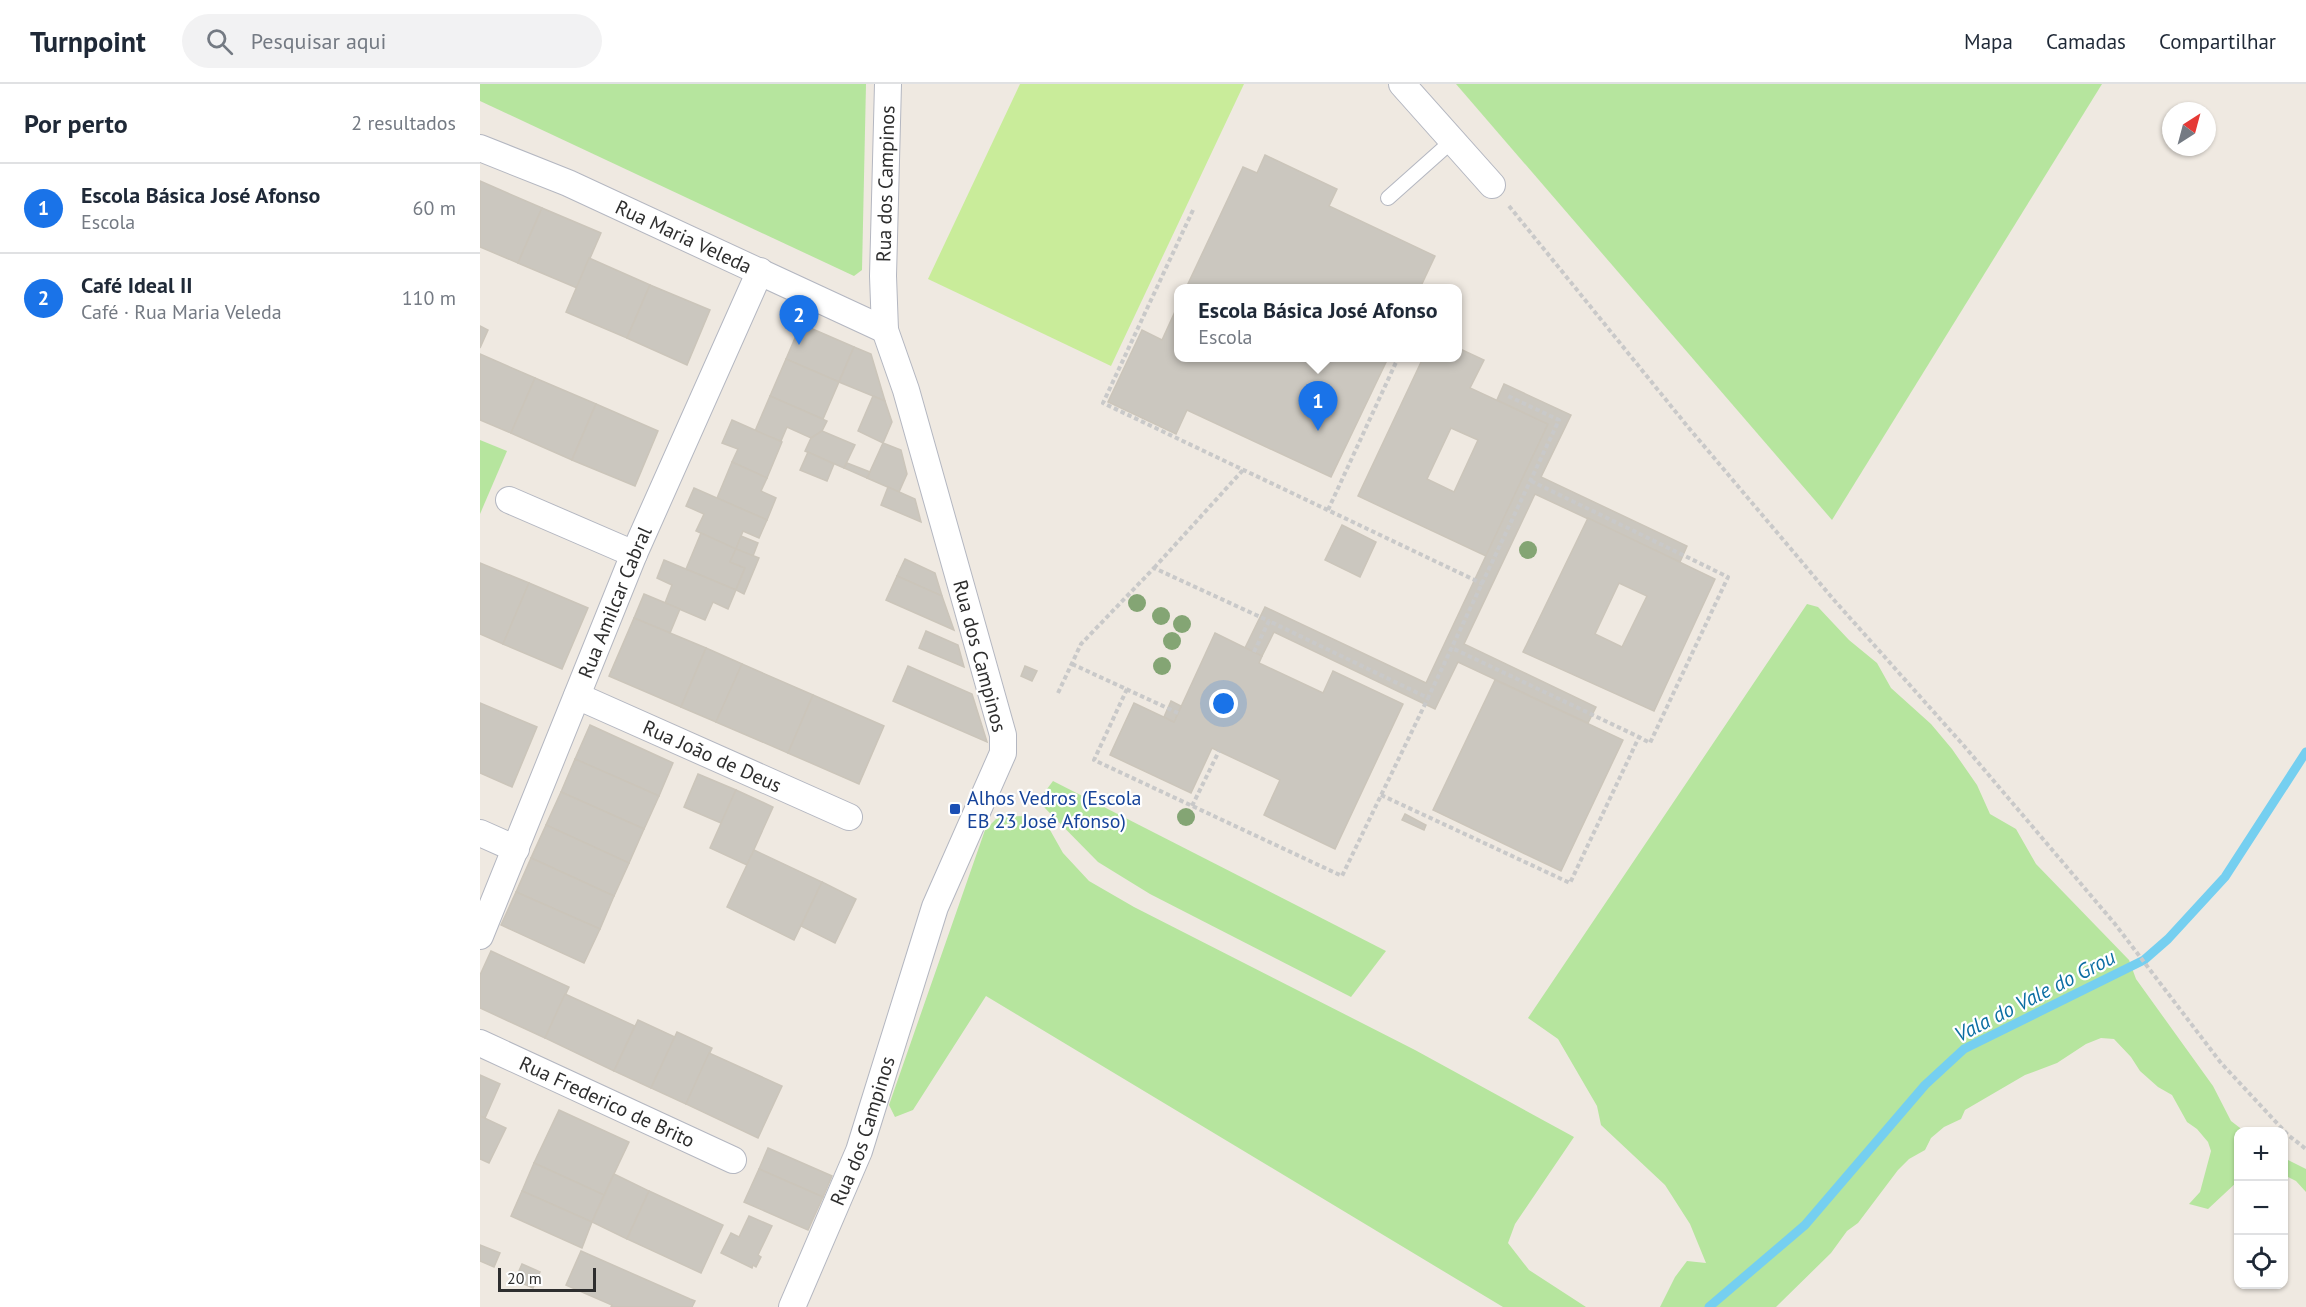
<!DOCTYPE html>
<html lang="pt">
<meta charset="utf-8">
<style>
body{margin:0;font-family:"PT Sans",sans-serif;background:#f2f2f3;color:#1f2937}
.controls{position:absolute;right:18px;bottom:18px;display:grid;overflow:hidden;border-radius:12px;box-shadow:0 2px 4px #0004}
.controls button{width:54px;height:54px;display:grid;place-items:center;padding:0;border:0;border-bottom:2px solid #e0e1e3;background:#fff;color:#1f2937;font:30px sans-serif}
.compass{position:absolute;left:1682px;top:18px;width:54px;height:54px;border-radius:50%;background:#fff;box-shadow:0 2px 4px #0004;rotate:36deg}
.scale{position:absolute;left:18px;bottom:15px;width:98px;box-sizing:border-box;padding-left:6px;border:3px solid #2e2e2e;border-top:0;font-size:16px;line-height:21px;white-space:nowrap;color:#2e2e2e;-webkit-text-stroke:4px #fff;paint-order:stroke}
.you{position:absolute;left:744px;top:620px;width:21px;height:21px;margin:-15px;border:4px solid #fff;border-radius:50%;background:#1a73e8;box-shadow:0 0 0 9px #1a73e833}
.badge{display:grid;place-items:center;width:39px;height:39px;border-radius:50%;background:#1a73e8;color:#fff;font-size:20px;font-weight:700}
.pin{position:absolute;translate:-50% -50px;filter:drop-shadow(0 2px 3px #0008)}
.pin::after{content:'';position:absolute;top:32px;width:21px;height:18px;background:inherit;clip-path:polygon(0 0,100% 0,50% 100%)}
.popup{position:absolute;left:694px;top:200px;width:288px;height:78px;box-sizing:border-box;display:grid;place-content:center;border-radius:12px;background:#fff;filter:drop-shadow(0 2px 4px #0005);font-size:20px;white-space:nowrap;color:#747a83}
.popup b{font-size:22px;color:#1f2937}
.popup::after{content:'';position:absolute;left:50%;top:100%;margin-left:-12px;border:12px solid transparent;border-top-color:#fff}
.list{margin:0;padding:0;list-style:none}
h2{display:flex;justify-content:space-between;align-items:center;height:78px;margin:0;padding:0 24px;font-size:26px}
h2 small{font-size:20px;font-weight:400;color:#747a83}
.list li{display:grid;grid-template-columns:39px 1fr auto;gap:18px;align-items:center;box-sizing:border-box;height:90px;padding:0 24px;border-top:2px solid #e0e1e3}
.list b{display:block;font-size:22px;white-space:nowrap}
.list p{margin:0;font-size:20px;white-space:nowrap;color:#747a83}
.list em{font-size:20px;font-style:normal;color:#747a83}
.icon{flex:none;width:33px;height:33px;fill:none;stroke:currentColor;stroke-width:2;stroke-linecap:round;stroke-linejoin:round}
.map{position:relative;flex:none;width:1826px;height:1223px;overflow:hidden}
header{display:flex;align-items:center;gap:36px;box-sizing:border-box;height:84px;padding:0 30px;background:#fff;border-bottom:2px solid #e0e1e3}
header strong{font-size:28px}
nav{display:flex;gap:33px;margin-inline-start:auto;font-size:21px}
.search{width:420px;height:54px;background:#f2f2f3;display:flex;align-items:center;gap:15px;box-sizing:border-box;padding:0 21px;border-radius:33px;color:#747a83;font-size:22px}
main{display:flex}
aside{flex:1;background:#fff}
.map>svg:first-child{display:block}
</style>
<header>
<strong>Turnpoint</strong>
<div class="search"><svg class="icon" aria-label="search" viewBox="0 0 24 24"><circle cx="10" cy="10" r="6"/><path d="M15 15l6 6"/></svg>Pesquisar aqui</div>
<nav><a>Mapa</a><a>Camadas</a><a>Compartilhar</a></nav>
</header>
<main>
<aside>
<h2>Por perto<small>2 resultados</small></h2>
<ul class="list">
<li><span class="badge">1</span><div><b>Escola Básica José Afonso</b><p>Escola</p></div><em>60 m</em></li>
<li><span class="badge">2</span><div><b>Café Ideal II</b><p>Café · Rua Maria Veleda</p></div><em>110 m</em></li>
</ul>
</aside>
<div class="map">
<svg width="1826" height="1223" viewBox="0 0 1826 1223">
<rect width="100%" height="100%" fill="#efe9e1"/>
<g fill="#b6e59e">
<path d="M0 0H386L382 186 374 192 0 17Z"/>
<path d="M976 0H1622L1352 436Z"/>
<path d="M0 356 27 367 0 430Z"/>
<path d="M1327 520 1338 523 1369 556 1397 579 1411 604 1451 640 1472 665 1497 701 1510 730 1536 745 1556 780 1649 876 1656 895 1733 1002 1751 1037 1764 1047 1758 1048V1097L1728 1125 1709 1120 1720 1108 1731 1067 1728 1058 1717 1045 1707 1038 1692 1011 1678 1003 1660 987 1651 973 1634 955 1621 954 1606 960 1577 979 1545 991 1485 1026 1481 1035 1464 1043 1451 1054 1445 1066 1429 1075 1418 1086 1378 1139 1367 1147 1351 1169 1296 1223H1180L1195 1193 1207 1177 1226 1179 1210 1140 1185 1101 1121 1041 1117 1022 1078 955 1048 934Z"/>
<path d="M573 697 906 867 871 913 670 810 618 778 558 717Z"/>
<path d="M544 732 570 746 583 769 609 797 654 823 935 966 1094 1053 1035 1140 1028 1159 1049 1186 1106 1223H1023L506 912 433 1026 415 1033 409 1021 505 746 518 733Z"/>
<path d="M1804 1074 1826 1085V1108L1816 1097 1804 1091Z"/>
</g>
<path fill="#c9ec9a" d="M540 0H764L631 282 448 195Z"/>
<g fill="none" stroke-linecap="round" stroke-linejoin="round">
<path stroke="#75cff0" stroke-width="9" d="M1229 1223 1325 1141 1445 1001 1484 965 1664 876 1688 855 1745 793 1826 668"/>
</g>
<g fill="#cbc7bf" stroke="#cbc5ba" stroke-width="1.5" fill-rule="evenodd">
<path d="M785 71 857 105 849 122 955 172 940 204H706L763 83 777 89Z"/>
<path d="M0 97 62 124 38 179 0 163Z"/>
<path d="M62 124 121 149 97 204 38 179Z"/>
<path d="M109 174 170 201 147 254 86 228Z"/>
<path d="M170 201 230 226 207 281 147 254Z"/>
<path d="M698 221V274H908L851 393 707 326 696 350 628 318 662 246 682 256Z"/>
<path d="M321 240 374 263 359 298 306 275Z"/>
<path d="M0 242 8 246 0 264Z"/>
<path d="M374 263 391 270 405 317 359 298Z"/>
<path d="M978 264 1004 276 990 304 1068 340 1006 472 878 412 943 274H978ZM971 344 998 356 974 408 947 395Z"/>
<path d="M0 270 55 294 31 349 0 336Z"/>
<path d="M306 275 359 298 343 335 290 312Z"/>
<path d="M55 294 116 320 92 376 31 349Z"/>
<path d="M1024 300 1091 331 1061 393 1207 462 1200 478 1055 410 984 560 1116 623 1108 639 978 578 955 625 794 548 782 572 765 564 785 523 946 599 1068 340 1017 316Z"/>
<path d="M290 312 347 337 342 347 331 354 307 343 301 357 275 347Z"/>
<path d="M393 312 405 317 412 338 403 359 378 347Z"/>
<path d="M116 320 178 347 155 402 92 376Z"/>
<path d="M252 336 302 358 287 394 252 378 258 365 242 359Z"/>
<path d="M342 347 375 361 364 384 325 367 331 354Z"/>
<path d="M403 359 421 366 427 390 419 408 387 394Z"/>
<path d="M328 368 354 380 347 397 320 386Z"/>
<path d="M252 378 287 394 281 407 296 414 287 436 237 414Z"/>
<path d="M367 379 390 388 387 394 364 384Z"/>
<path d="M408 403 435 415 441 438 401 421Z"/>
<path d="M214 404 287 436 279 454 263 447 256 465 216 447 224 430 206 422Z"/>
<path d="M1108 434 1235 495 1174 627 1043 568ZM1139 499 1167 512 1142 563 1115 550Z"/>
<path d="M862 441 896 458 880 493 845 476Z"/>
<path d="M221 449 256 465 250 478 265 484 256 506 206 485Z"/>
<path d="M261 452 278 459 273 472 256 465Z"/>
<path d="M256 465 279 474 264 510 256 506 265 484 250 478Z"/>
<path d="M425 475 455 489 462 512 417 492Z"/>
<path d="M184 476 256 506 248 525 233 518 225 536 185 519 192 501 177 494Z"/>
<path d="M0 479 49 499 23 560 0 550Z"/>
<path d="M417 492 462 512 474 546 406 516Z"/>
<path d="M49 499 108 524 82 585 23 560Z"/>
<path d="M164 510 200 525 190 549 154 534Z"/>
<path d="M154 534 226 564 201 623 129 592Z"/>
<path d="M446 547 478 561 484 583 439 564Z"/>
<path d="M735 549 782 572 779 579 843 609 853 587 923 620 855 765 784 731 800 696 732 664 711 709 630 671 654 619 694 638Z"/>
<path d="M226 564 262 580 236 638 201 623Z"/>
<path d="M262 580 333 611 308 669 236 638Z"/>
<path d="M428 582 492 610 507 658 413 617Z"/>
<path d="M545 582 557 587 552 597 541 592Z"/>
<path d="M1015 596 1143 656 1081 787 953 726Z"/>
<path d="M333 611 404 642 379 700 308 669Z"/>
<path d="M691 617 701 622 694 638 684 633Z"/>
<path d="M0 619 57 643 32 703 0 689Z"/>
<path d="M110 641 193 679 179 712 95 675Z"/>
<path d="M95 675 179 712 164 745 81 708Z"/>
<path d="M218 690 256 706 241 739 204 723Z"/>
<path d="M256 706 293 723 267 781 230 764Z"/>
<path d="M81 708 164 745 149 779 66 741Z"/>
<path d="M925 730 946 741 944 746 922 736Z"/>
<path d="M66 741 149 779 134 812 51 774Z"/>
<path d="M274 766 342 798 314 856 247 823Z"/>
<path d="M51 774 134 812 120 845 36 808Z"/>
<path d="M342 798 376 815 355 859 321 842Z"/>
<path d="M36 808 120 845 104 879 21 841Z"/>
<path d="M11 867 89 903 65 954 0 924V891Z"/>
<path d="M85 910 155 942 134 987 65 954Z"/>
<path d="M158 936 195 953 171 1004 134 987Z"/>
<path d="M197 948 232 964 206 1020 171 1004Z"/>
<path d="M229 969 302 1002 278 1054 206 1020Z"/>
<path d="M0 991 20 1000 5 1034 0 1032Z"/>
<path d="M79 1026 149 1058 124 1111 54 1079Z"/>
<path d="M0 1032 26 1044 9 1079 0 1075Z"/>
<path d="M288 1064 352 1092 343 1113 279 1085Z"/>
<path d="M54 1079 124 1111 112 1138 42 1107Z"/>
<path d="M279 1085 343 1113 328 1146 264 1118Z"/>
<path d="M134 1090 169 1107 147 1155 112 1138Z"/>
<path d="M42 1107 112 1138 102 1164 31 1132Z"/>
<path d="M169 1107 243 1141 221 1189 147 1155Z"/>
<path d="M269 1132 292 1142 278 1171 281 1173 276 1183 273 1181 272 1184 241 1169 251 1149 259 1153Z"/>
<path d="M0 1161 20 1169 14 1183 0 1177Z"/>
<path d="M101 1167 210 1215 215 1217 212 1223H131L132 1221 86 1201Z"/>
<path d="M42 1180 60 1188 53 1204 35 1196Z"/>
</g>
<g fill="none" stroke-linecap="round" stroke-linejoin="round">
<g stroke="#b4b7c1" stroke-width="16">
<path id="lane" d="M908 114 972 57"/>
</g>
<g stroke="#b4b7c1" stroke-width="28">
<g id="street">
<path d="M922 0 1012 101"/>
<path id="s1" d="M0 64 88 99 405 246"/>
<path d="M29 416 154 470"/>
<path id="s2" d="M97 612 369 733"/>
<path d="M0 749 36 765"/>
<path id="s3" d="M0 852 154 470 280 187"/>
<path id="s4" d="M0 959 253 1076"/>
<path id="s5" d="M312 1223 379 1067 455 823 523 669V651L426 306 405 246 403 192 408 0"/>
</g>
</g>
<g stroke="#c9c9c9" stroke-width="4" stroke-dasharray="4.5 3" stroke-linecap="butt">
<path d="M1029 122 1208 343 1354 516 1485 663 1635 840 1741 979 1808 1051 1826 1065"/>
<path d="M713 126 623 319 1003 500"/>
<path d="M1051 397 1248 493 1170 659 1159 653"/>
<path d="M848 426 918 274"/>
<path d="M674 484 763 386"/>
<path d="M774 568 789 537 948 614 1079 336 1026 311"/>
<path d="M592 580 698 629"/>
<path d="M647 605 614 676 862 792 948 614"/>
<path d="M578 609 601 560 674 484 789 537"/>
<path d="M901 711 1090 799 1159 653 972 564"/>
<path d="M712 722 739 667"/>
</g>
<use href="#lane" stroke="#fff" stroke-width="14"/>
<use href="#street" stroke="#fff" stroke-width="26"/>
</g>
<g fill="#84a574">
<circle cx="1048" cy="466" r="9"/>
<circle cx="657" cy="519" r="9"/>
<circle cx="681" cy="532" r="9"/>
<circle cx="702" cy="540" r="9"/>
<circle cx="692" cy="557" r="9"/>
<circle cx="682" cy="582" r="9"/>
<circle cx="706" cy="733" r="9"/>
</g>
<rect fill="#1a4fb4" stroke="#fff" stroke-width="2" x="469" y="719" width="12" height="12" rx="3"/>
<g text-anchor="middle" stroke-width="4.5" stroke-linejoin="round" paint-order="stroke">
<g font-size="20" fill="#2e2e2e" stroke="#fff">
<text dy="7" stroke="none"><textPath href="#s5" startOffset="1180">Rua dos Campinos</textPath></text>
<text dy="7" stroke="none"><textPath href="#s1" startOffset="222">Rua Maria Veleda</textPath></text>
<text dy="7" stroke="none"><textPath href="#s3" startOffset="360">Rua Amilcar Cabral</textPath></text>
<text transform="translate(500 572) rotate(75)" y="7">Rua dos Campinos</text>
<text dy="7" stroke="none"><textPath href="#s2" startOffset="148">Rua João de Deus</textPath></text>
<text dy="7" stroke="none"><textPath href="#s4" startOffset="140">Rua Frederico de Brito</textPath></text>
<text dy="7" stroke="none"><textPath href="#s5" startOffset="190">Rua dos Campinos</textPath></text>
</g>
<g font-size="20" fill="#164399" stroke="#fff" text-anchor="start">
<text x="487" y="721">Alhos Vedros (Escola<tspan x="487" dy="23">EB 23 José Afonso)</tspan></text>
</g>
<g font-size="21" font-style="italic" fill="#0d6fa3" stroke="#fff">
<text transform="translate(1555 912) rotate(-27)" y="7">Vala do Vale do Grou</text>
</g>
</g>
</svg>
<div class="controls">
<button>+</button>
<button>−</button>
<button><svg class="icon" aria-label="locate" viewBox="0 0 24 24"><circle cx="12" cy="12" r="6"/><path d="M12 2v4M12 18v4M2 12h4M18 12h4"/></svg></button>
</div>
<svg class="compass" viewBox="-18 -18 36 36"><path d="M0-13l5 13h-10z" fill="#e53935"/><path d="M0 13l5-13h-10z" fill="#747a83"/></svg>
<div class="scale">20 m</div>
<div class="you"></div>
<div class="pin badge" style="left:838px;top:347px">1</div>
<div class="popup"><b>Escola Básica José Afonso</b>Escola</div>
<div class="pin badge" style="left:319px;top:261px">2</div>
</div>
</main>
